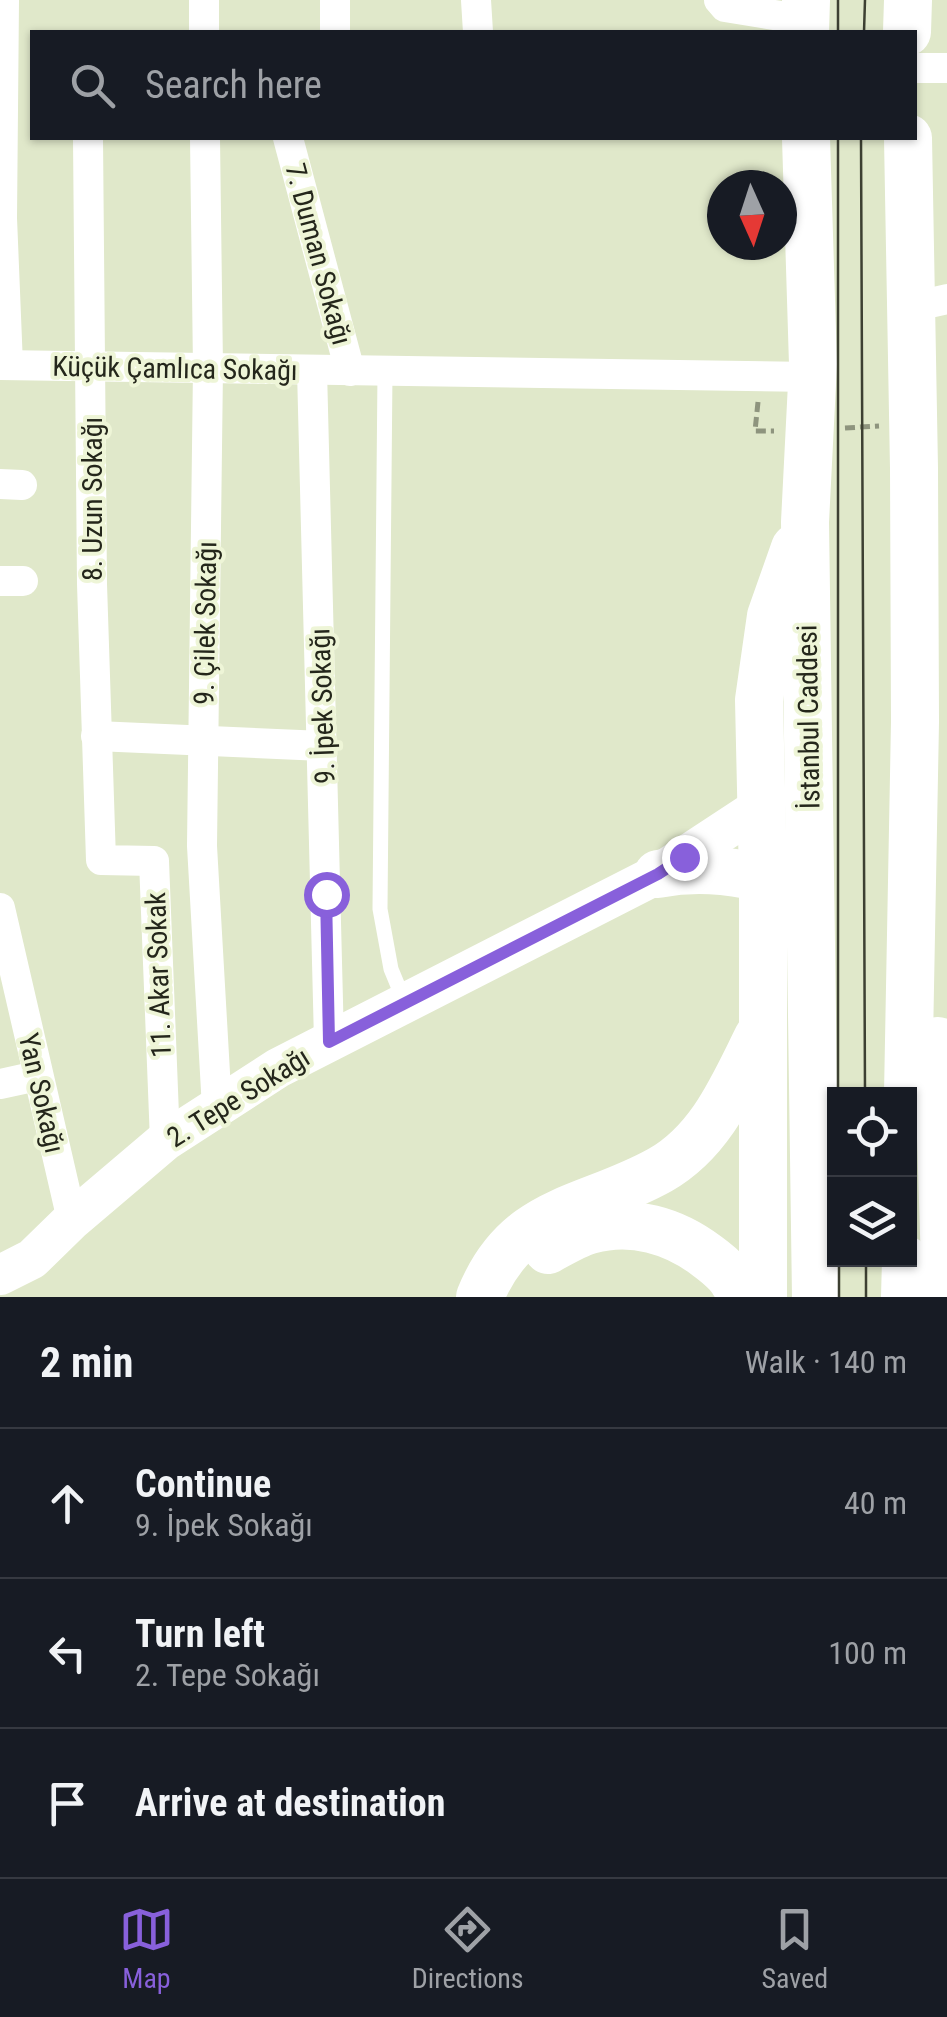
<!DOCTYPE html>
<meta charset="utf-8">
<style>
body{margin:0;font-family:"Roboto Condensed",sans-serif;background:#20242c;color:#f1f3f6}
.controls{position:absolute;right:30px;bottom:30px;display:grid;overflow:hidden;border-radius:0px;box-shadow:0 2px 8px #0004}
.controls button{width:90px;height:90px;display:grid;place-items:center;padding:0;border:0;border-bottom:2px solid #363941;background:#171b24;color:#f1f3f6;font:50px sans-serif}
.compass{position:absolute;left:707px;top:170px;width:90px;height:90px;border-radius:50%;background:#171b24;box-shadow:0 2px 8px #0004;rotate:177deg}
.stop{position:absolute;width:30px;height:30px;margin:-22px;border:8px solid #8860db;border-radius:50%;background:#fff}
.stop.end{background:#8860db;border-color:#fff;box-shadow:0 2px 10px #0008}
.list{margin:0;padding:0;list-style:none}
h2{display:flex;justify-content:space-between;align-items:center;height:130px;margin:0;padding:0 40px;font-size:42px}
h2 small{font-size:32px;font-weight:400;color:#9ea1a6}
.list li{display:grid;grid-template-columns:65px 1fr auto;gap:30px;align-items:center;box-sizing:border-box;height:150px;padding:0 40px;border-top:2px solid #363941}
.list b{display:block;font-size:38px;white-space:nowrap}
.list p{margin:0;font-size:32px;white-space:nowrap;color:#9ea1a6}
.list em{font-size:32px;font-style:normal;color:#9ea1a6}
.icon{flex:none;width:55px;height:55px;fill:none;stroke:currentColor;stroke-width:2;stroke-linecap:round;stroke-linejoin:round}
.map{position:relative;flex:none;width:947px;height:1297px;overflow:hidden}
.search{position:absolute;background:#171b24;box-shadow:0 2px 8px #0004;left:30px;right:30px;top:30px;height:110px;display:flex;align-items:center;gap:25px;box-sizing:border-box;padding:0 35px;border-radius:0px;color:#9ea1a6;font-size:38px}
.sheet{height:580px;background:#171b24}
nav{display:flex;justify-content:space-around;align-items:center;box-sizing:border-box;height:140px;border-top:2px solid #363941;background:#171b24;font-size:28px;color:#9ea1a6}
nav a{display:grid;justify-items:center;gap:5px}
nav .on{color:#8860db}
.map>svg:first-child{display:block}
</style>
<div class="map">
<svg width="947" height="1297" viewBox="0 0 947 1297">
<rect width="100%" height="100%" fill="#e0e8ca"/>
<g fill="none" stroke-linecap="round" stroke-linejoin="round">
<g stroke="#8e947e" stroke-width="5" stroke-dasharray="10 5" stroke-linecap="butt">
<path d="M758 402 755 431H774"/>
<path d="M845 428 879 426"/>
</g>
<path stroke="#fff" stroke-width="15" d="M385 372 380 909 391 969 405 1003"/>
<g stroke="#fff" stroke-width="30">
<path d="M4 0 2 218 8 365"/>
<path d="M335 0V32"/>
<path d="M476 0 478 32"/>
<path d="M719 0 725 7 805 20"/>
<path d="M204 32V0"/>
<path d="M914 68H947"/>
<path d="M88 138 92 584 101 860 154 861 165 1141"/>
<path d="M205 138 208 368 202 846 217 1108"/>
<path d="M288 138 350 371"/>
<path d="M912 307 947 299"/>
<path d="M0 365 813 377"/>
<path d="M312 370 329 1041"/>
<path d="M0 484 22 485"/>
<path d="M0 581H23"/>
<path d="M96 736 323 746"/>
<path d="M0 908 72 1220"/>
<path d="M0 1084 37 1076"/>
</g>
<path stroke="#fff" stroke-width="40" d="M0 1275 32 1259 72 1220 165 1141 278 1068 658 874 760 807"/>
<g stroke="#fff" stroke-width="48">
<path d="M805 32 806 0"/>
<path d="M907 32 908 0"/>
<path d="M806 138 813 364 805 522 816 1297"/>
<path d="M908 138 914 468 915 722 908 1094"/>
<path d="M658 874C695 867 726 870 763 878"/>
<path d="M938 1041 946 1297"/>
<path d="M548 1250C561 1243 576 1234 590 1230 632 1218 674 1231 707 1256 722 1267 736 1279 740 1297"/>
<path d="M480 1297C517 1206 585 1212 660 1170 711 1141 733 1087 758 1037"/>
<path d="M763 1297V878L759 700 771 616 795 548"/>
<path d="M905 1297 906 1260"/>
</g>
<g stroke="#3d4032" stroke-width="2.5">
<path d="M838 0V32"/>
<path d="M864 32 865 0"/>
<path d="M838 138V1094"/>
<path d="M861 138 865 1094"/>
<path d="M839 1260V1297"/>
<path d="M866 1260V1297"/>
</g>
</g>
<g fill="none" stroke-linecap="round" stroke-linejoin="round">
<path stroke="#8860db" stroke-width="12" d="M326 894 329 1042 658 874 684 857"/>
</g>
<g text-anchor="middle" stroke-width="8" stroke-linejoin="round" paint-order="stroke">
<g font-size="28" fill="#24261b" stroke="#eef5d7">
<text transform="translate(319 254) rotate(75)" y="10">7. Duman Sokağı</text>
<text transform="translate(175 368) rotate(1)" y="10">Küçük Çamlıca Sokağı</text>
<text transform="translate(92 499) rotate(-90)" y="10">8. Uzun Sokağı</text>
<text transform="translate(205 623) rotate(-89)" y="10">9. Çilek Sokağı</text>
<text transform="translate(322 706) rotate(-92)" y="10">9. İpek Sokağı</text>
<text transform="translate(808 717) rotate(-91)" y="10">İstanbul Caddesi</text>
<text transform="translate(158 975) rotate(-92)" y="10">11. Akar Sokak</text>
<text transform="translate(42 1093) rotate(77)" y="10">Yan Sokağı</text>
<text transform="translate(238 1097) rotate(-32)" y="10">2. Tepe Sokağı</text>
</g>
</g>
</svg>
<div class="controls">
<button><svg class="icon" aria-label="locate" viewBox="0 0 24 24"><circle cx="12" cy="12" r="6"/><path d="M12 2v4M12 18v4M2 12h4M18 12h4"/></svg></button>
<button><svg class="icon" aria-label="layers" viewBox="0 0 24 24"><path d="M12 4l9 5-9 5-9-5zM3 14l9 5 9-5"/></svg></button>
</div>
<svg class="compass" viewBox="-18 -18 36 36"><path d="M0-13l5 13h-10z" fill="#e53935"/><path d="M0 13l5-13h-10z" fill="#9ea1a6"/></svg>
<div class="stop" style="left:326px;top:894px"></div>
<div class="stop end" style="left:684px;top:857px"></div>
<div class="search"><svg class="icon" aria-label="search" viewBox="0 0 24 24"><circle cx="10" cy="10" r="6"/><path d="M15 15l6 6"/></svg>Search here</div>
</div>
<section class="sheet">
<h2>2 min<small>Walk · 140 m</small></h2>
<ul class="list">
<li><svg class="icon" aria-label="ahead" viewBox="0 0 24 24"><path d="M12 20V5M6 11l6-6 6 6"/></svg><div><b>Continue</b><p>9. İpek Sokağı</p></div><em>40 m</em></li>
<li><svg class="icon" aria-label="left" viewBox="0 0 24 24"><path d="M17 20v-9H6M10 6l-5 5 5 5"/></svg><div><b>Turn left</b><p>2. Tepe Sokağı</p></div><em>100 m</em></li>
<li><svg class="icon" aria-label="arrive" viewBox="0 0 24 24"><path d="M6 21V4h12l-3 4 3 4H6"/></svg><div><b>Arrive at destination</b></div></li>
</ul>
</section>
<nav>
<a class="on"><svg class="icon" aria-label="map" viewBox="0 0 24 24"><path d="M3 6l6-2 6 2 6-2v14l-6 2-6-2-6 2zM9 4v14M15 6v14"/></svg>Map</a>
<a><svg class="icon" aria-label="directions" viewBox="0 0 24 24"><path d="M12 3l9 9-9 9-9-9zM9 14v-3h6M13 9l2 2-2 2"/></svg>Directions</a>
<a><svg class="icon" aria-label="saved" viewBox="0 0 24 24"><path d="M7 4h10v16l-5-4-5 4z"/></svg>Saved</a>
</nav>
